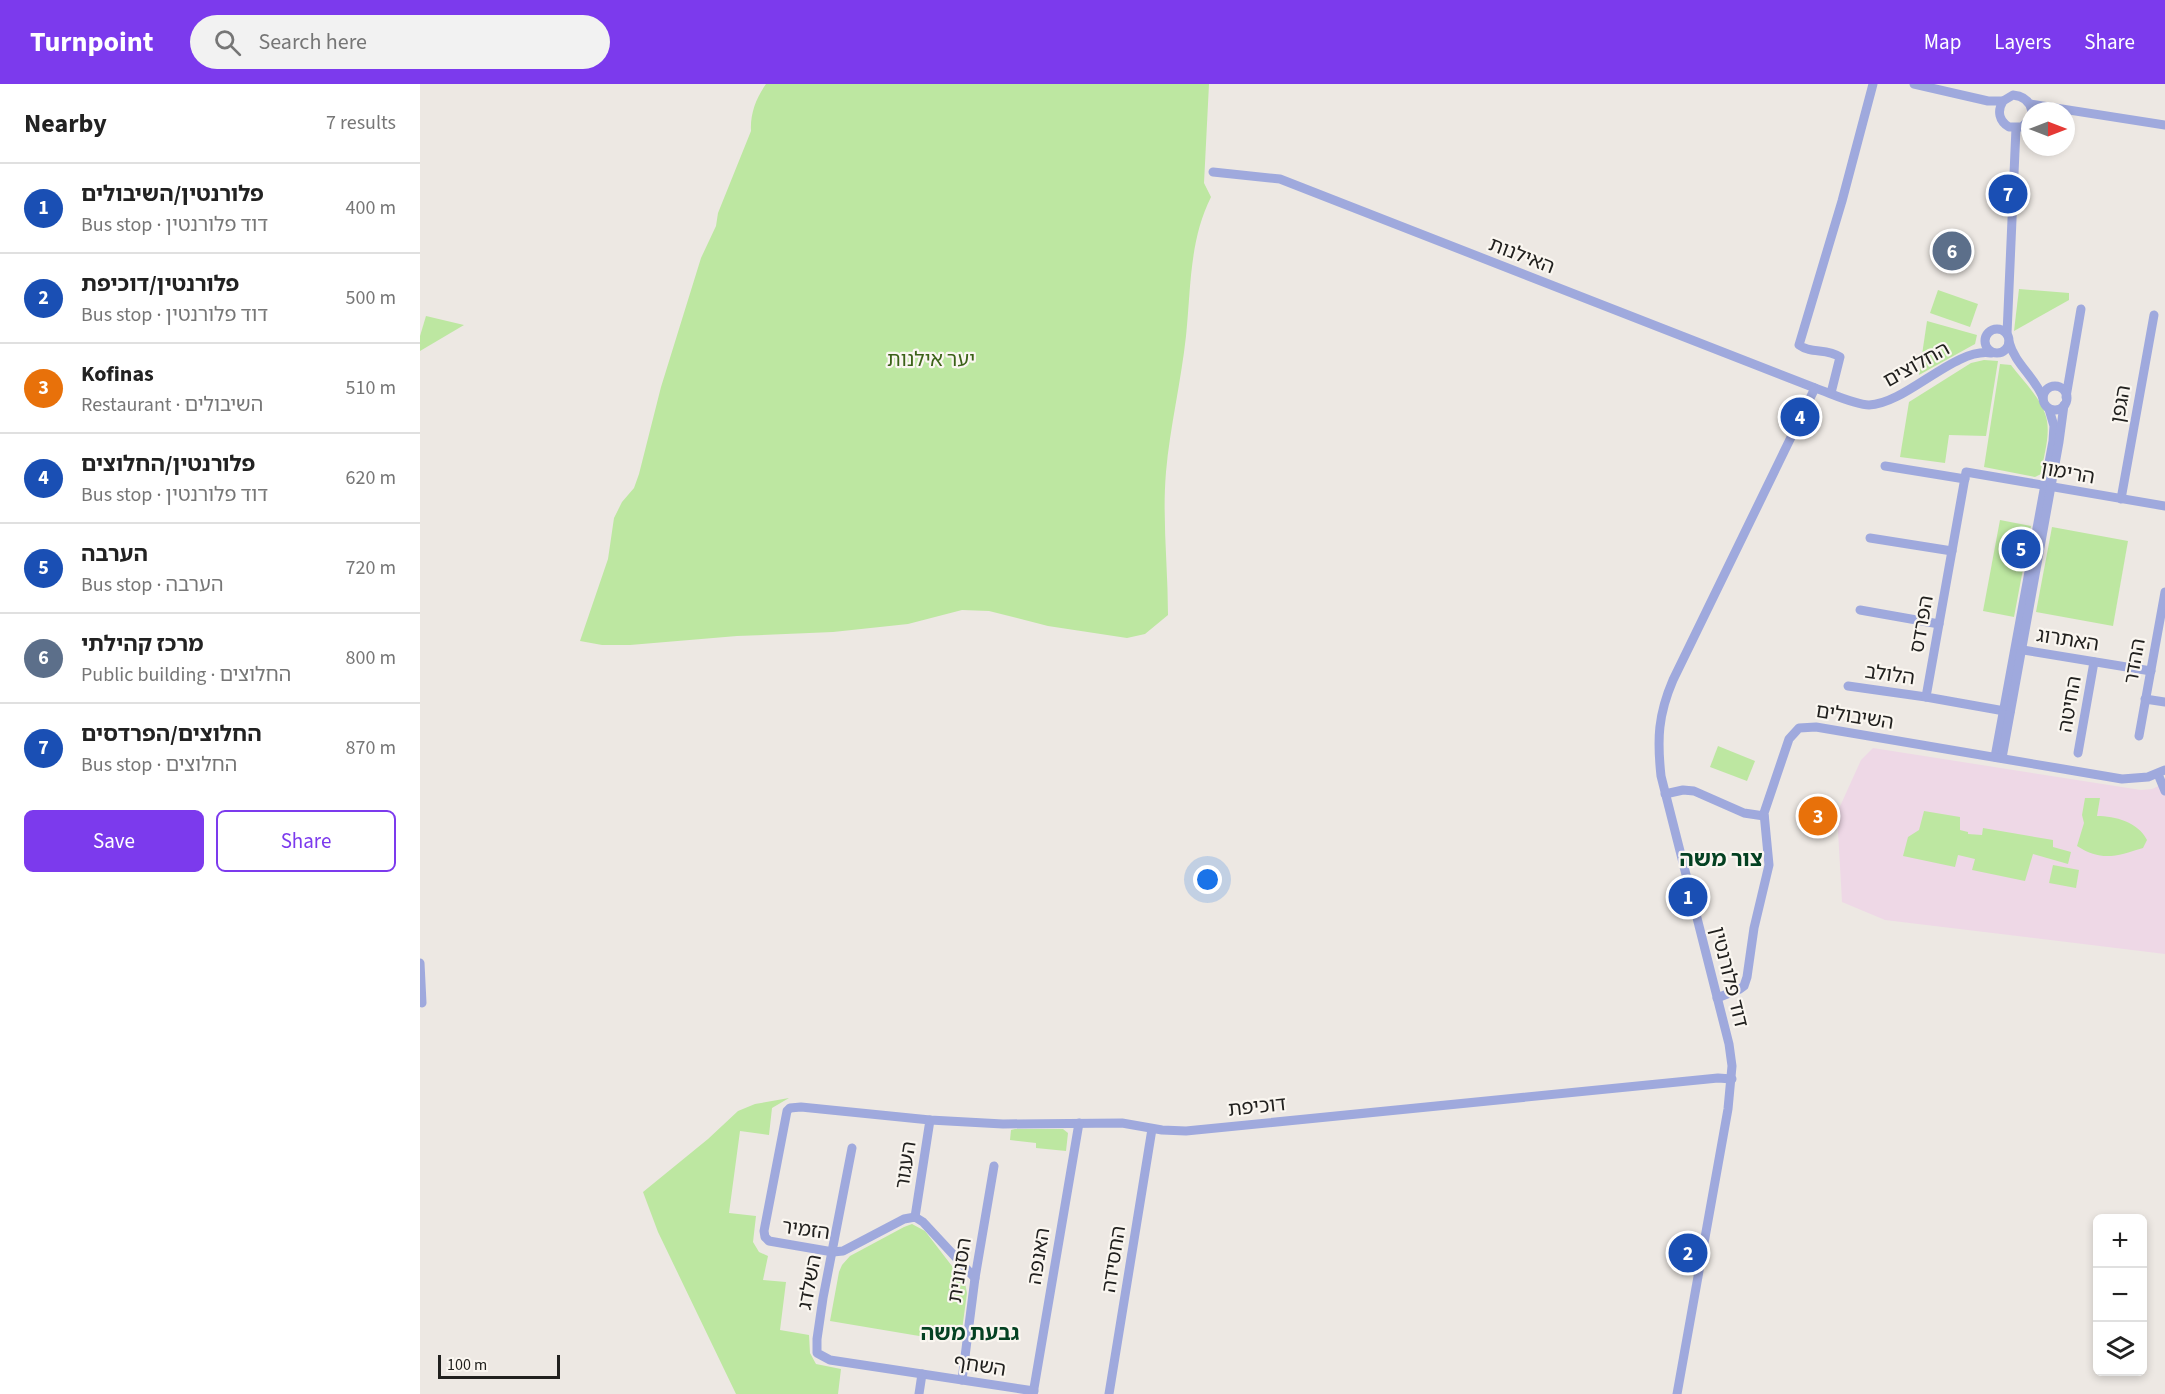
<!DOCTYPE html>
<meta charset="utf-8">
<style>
body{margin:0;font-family:"Source Sans 3","Noto Sans Hebrew",sans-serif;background:#f2f2f2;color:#222}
.controls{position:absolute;right:18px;bottom:18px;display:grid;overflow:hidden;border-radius:9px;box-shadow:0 3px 9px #0003}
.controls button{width:54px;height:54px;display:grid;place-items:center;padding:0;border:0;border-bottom:2px solid #e0e0e0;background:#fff;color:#222;font:30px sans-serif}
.compass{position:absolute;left:1601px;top:18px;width:54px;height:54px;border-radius:50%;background:#fff;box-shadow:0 3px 9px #0003;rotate:90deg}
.scale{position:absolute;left:18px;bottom:15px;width:122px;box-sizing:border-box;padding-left:6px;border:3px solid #21201e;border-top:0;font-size:16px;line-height:21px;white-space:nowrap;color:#21201e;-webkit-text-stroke:4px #faf6f0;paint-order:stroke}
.you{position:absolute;left:788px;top:796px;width:21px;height:21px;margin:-15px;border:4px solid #fff;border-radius:50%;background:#1a73e8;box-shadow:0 0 0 9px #1a73e833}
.badge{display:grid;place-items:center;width:39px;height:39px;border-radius:50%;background:#7c3aed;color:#fff;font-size:20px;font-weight:700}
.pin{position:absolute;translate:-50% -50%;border:3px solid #fff;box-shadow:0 2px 6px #0006}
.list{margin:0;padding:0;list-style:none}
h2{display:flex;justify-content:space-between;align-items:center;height:78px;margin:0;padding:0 24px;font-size:26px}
h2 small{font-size:20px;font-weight:400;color:#767676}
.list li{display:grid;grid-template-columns:39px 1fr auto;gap:18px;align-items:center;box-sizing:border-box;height:90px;padding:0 24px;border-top:2px solid #e0e0e0}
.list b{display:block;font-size:22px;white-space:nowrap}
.list p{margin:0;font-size:20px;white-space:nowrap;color:#767676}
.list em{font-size:20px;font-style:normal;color:#767676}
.actions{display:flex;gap:12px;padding:18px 24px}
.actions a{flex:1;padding:14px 0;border:2px solid #7c3aed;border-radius:9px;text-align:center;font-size:21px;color:#7c3aed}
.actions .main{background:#7c3aed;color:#fff}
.icon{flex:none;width:33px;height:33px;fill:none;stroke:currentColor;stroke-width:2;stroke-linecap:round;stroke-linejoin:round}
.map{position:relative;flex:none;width:1745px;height:1310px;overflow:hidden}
header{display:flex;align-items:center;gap:36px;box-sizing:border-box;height:84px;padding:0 30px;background:#7c3aed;color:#fff}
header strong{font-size:28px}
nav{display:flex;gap:33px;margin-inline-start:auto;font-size:21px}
.search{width:420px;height:54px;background:#f2f2f2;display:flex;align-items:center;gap:15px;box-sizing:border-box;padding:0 21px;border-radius:33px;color:#767676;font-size:22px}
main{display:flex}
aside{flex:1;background:#fff}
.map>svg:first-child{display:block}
</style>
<header>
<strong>Turnpoint</strong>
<div class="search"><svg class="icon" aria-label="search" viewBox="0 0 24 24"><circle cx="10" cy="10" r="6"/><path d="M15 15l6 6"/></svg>Search here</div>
<nav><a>Map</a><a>Layers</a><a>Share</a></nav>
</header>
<main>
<aside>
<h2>Nearby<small>7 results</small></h2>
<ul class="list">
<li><span class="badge" style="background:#1a4fb4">1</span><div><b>פלורנטין/השיבולים</b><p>Bus stop · דוד פלורנטין</p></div><em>400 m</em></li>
<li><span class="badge" style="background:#1a4fb4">2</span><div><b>פלורנטין/דוכיפת</b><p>Bus stop · דוד פלורנטין</p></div><em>500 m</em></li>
<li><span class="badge" style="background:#e8710a">3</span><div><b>Kofinas</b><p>Restaurant · השיבולים</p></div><em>510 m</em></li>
<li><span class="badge" style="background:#1a4fb4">4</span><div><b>פלורנטין/החלוצים</b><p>Bus stop · דוד פלורנטין</p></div><em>620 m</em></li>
<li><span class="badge" style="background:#1a4fb4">5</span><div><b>הערבה</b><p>Bus stop · הערבה</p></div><em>720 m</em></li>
<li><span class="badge" style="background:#5c6f8a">6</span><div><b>מרכז קהילתי</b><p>Public building · החלוצים</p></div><em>800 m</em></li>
<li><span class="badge" style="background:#1a4fb4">7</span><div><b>החלוצים/הפרדסים</b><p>Bus stop · החלוצים</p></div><em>870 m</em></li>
</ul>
<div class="actions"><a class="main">Save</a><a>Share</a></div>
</aside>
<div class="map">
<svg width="1745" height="1310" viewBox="0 0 1745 1310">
<rect width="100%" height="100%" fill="#ede8e3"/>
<path fill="#eed8e6" d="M1453 664 1721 706 1732 705 1745 699V870L1465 836 1422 818 1417 729 1441 676Z"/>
<g fill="#bde7a1">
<path d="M346 0H789L784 99 791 113C769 157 771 205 766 252 761 298 750 343 746 388 742 435 748 483 748 531L725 550 707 554 628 542 569 527 542 526 488 540 413 548 317 552 210 561H182L160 557 188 475 194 434 202 418 214 404 219 390 241 303 281 174 296 142 298 129 331 47C330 30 336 14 346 0Z"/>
<path d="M1599 205 1649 209V216L1594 247Z"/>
<path d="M1518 206 1558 220 1550 243 1510 229Z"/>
<path d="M6 232 44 241 0 267V252Z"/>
<path d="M1507 237 1557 251 1555 260 1499 291Z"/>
<path d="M1564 276 1578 277 1566 352 1529 351 1525 379 1480 373 1489 318 1551 279Z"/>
<path d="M1580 280 1591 281C1603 297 1624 317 1627 337 1630 354 1623 374 1621 390L1615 393 1564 383Z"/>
<path d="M1580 436 1611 442 1594 533 1563 527Z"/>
<path d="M1632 443 1708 457 1693 542 1616 528Z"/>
<path d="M1298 662 1335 677 1327 697 1290 683Z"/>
<path d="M1665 714H1680L1677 732C1695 732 1718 738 1727 756L1723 764C1697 772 1682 778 1657 762L1664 739 1662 731Z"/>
<path d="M1504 727 1540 733V746L1548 748V750L1562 751 1563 744 1633 756V763L1651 768 1648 780 1613 770 1605 797 1552 786 1555 775 1538 771 1535 783 1483 772 1488 753 1499 746Z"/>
<path d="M1633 781 1659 786 1656 804 1629 799Z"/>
<path d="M369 1014 352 1024 349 1051 320 1047 309 1129 336 1132 333 1158 339 1168 348 1172 343 1196 366 1198 360 1246 389 1251 390 1269 396 1280 421 1285 418 1310H316L238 1148 223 1108 288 1055 318 1027 335 1020Z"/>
<path d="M595 1045H643L648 1049 646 1067 616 1064V1059L590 1056 591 1046Z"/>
<path d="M492 1140 505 1147 545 1199 547 1209 542 1246 525 1244 523 1256 410 1237 419 1188 422 1181 430 1172 484 1143Z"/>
</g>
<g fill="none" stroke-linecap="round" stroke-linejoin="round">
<g stroke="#9fa9dd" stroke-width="9">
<path d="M1494 0 1568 17H1583"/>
<path d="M1610 20 1745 41"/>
<path d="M1610 35 1602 43H1589C1579 37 1577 27 1583 17L1593 11C1603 12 1610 17 1612 27"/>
<path d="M793 88 860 95 1395 304C1410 309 1435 321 1449 321 1486 320 1535 263 1571 269"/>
<circle cx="1577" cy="257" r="12"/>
<path d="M1587 250 1596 44"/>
<path d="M1589 258C1595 280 1615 293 1623 314"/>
<circle cx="1635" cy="314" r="12"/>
<path d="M1411 309 1420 273C1407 264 1391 270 1379 261L1422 117 1453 0"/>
<path d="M1646 313 1661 225"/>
<path d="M1465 382 1545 395"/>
<path d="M1701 415 1734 231"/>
<path d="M1450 454 1532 467"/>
<path d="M1440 526 1519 540"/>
<path d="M1597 565 1731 587"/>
<path d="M1428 602 1506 613"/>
<path d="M1725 615 1745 618"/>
<path d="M1590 628 1506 613 1546 388 1745 422"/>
<path d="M1719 652 1745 508"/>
<path d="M1658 669 1674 578"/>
<path d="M1575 673 1633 357 1634 342 1629 325"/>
<path d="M1582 674 1639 358 1644 321"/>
<path d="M1738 690 1745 707"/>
<path d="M1245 710 1263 706 1274 707 1324 729 1344 732"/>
<path d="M0 879 2 919"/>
<path d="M1297 914 1320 905 1324 902 1327 893 1334 844 1349 781 1344 729 1369 655 1379 644 1396 643 1702 695 1728 693 1745 686"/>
<path d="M432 1064 403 1214 397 1255V1269L410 1276 614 1307"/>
<path d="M495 1133 510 1036"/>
<path d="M555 1194 503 1138 495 1133 484 1135 423 1167 413 1168 349 1157 345 1153 344 1147 367 1027 370 1024 381 1023 510 1036 583 1040 702 1039 742 1046 766 1047 1298 994 1312 995"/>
<path d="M542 1296 555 1194 574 1082"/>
<path d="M499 1310 502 1290"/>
<path d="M613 1310 659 1039"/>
<path d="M689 1310 732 1045"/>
<path d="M1257 1310 1308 1025 1312 982 1309 960 1241 692C1237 655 1238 631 1253 596L1395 304"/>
</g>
</g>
<g text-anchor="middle" stroke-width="4.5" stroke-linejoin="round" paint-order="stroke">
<g font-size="20" fill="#21201e" stroke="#faf6f0">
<text transform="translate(1102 171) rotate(21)" y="7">האילנות</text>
<text transform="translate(1496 280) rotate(-29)" y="7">החלוצים</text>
<text transform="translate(1700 320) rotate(-80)" y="7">הגפן</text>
<text transform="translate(1648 388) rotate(10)" y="7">הרימון</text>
<text transform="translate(1501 540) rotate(-80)" y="7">הפרדס</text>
<text transform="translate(1648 555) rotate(9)" y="7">האתרוג</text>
<text transform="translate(1714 577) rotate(-80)" y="7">ההדר</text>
<text transform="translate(1470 590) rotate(8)" y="7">הלולב</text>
<text transform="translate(1649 620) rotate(-80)" y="7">החיטה</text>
<text transform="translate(1435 632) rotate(9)" y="7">השיבולים</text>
<text transform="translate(1310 893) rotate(76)" y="7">דוד פלורנטין</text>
<text transform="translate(837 1022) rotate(-6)" y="7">דוכיפת</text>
<text transform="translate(485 1081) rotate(-81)" y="7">העגור</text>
<text transform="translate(386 1145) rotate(8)" y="7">הזמיר</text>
<text transform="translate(618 1172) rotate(-81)" y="7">האנפה</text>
<text transform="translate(693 1175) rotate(-81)" y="7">החסידה</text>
<text transform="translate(539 1186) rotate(-81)" y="7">הסנונית</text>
<text transform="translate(389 1198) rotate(-79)" y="7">השלדג</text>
<text transform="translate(560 1281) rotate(9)" y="7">השחף</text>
</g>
<g font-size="20" fill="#3b6218" stroke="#faf6f0">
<text x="511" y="282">יער אילנות</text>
</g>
<g font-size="21" font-weight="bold" fill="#044122" stroke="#faf6f0">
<text x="550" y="1256">גבעת משה</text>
</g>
<g font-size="22" font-weight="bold" fill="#044122" stroke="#faf6f0">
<text x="1301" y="782">צור משה</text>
</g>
</g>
</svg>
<div class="controls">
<button>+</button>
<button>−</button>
<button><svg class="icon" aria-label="layers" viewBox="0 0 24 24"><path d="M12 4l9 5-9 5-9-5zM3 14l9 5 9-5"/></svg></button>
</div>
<svg class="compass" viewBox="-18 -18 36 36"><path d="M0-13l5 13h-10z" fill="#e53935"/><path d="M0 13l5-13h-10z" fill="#767676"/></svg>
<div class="scale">100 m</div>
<div class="you"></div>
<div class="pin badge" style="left:1268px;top:813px;background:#1a4fb4">1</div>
<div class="pin badge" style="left:1268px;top:1169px;background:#1a4fb4">2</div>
<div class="pin badge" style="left:1398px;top:732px;background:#e8710a">3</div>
<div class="pin badge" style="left:1380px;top:333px;background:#1a4fb4">4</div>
<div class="pin badge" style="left:1601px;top:465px;background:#1a4fb4">5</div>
<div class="pin badge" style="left:1532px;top:167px;background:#5c6f8a">6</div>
<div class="pin badge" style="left:1588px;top:110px;background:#1a4fb4">7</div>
</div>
</main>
